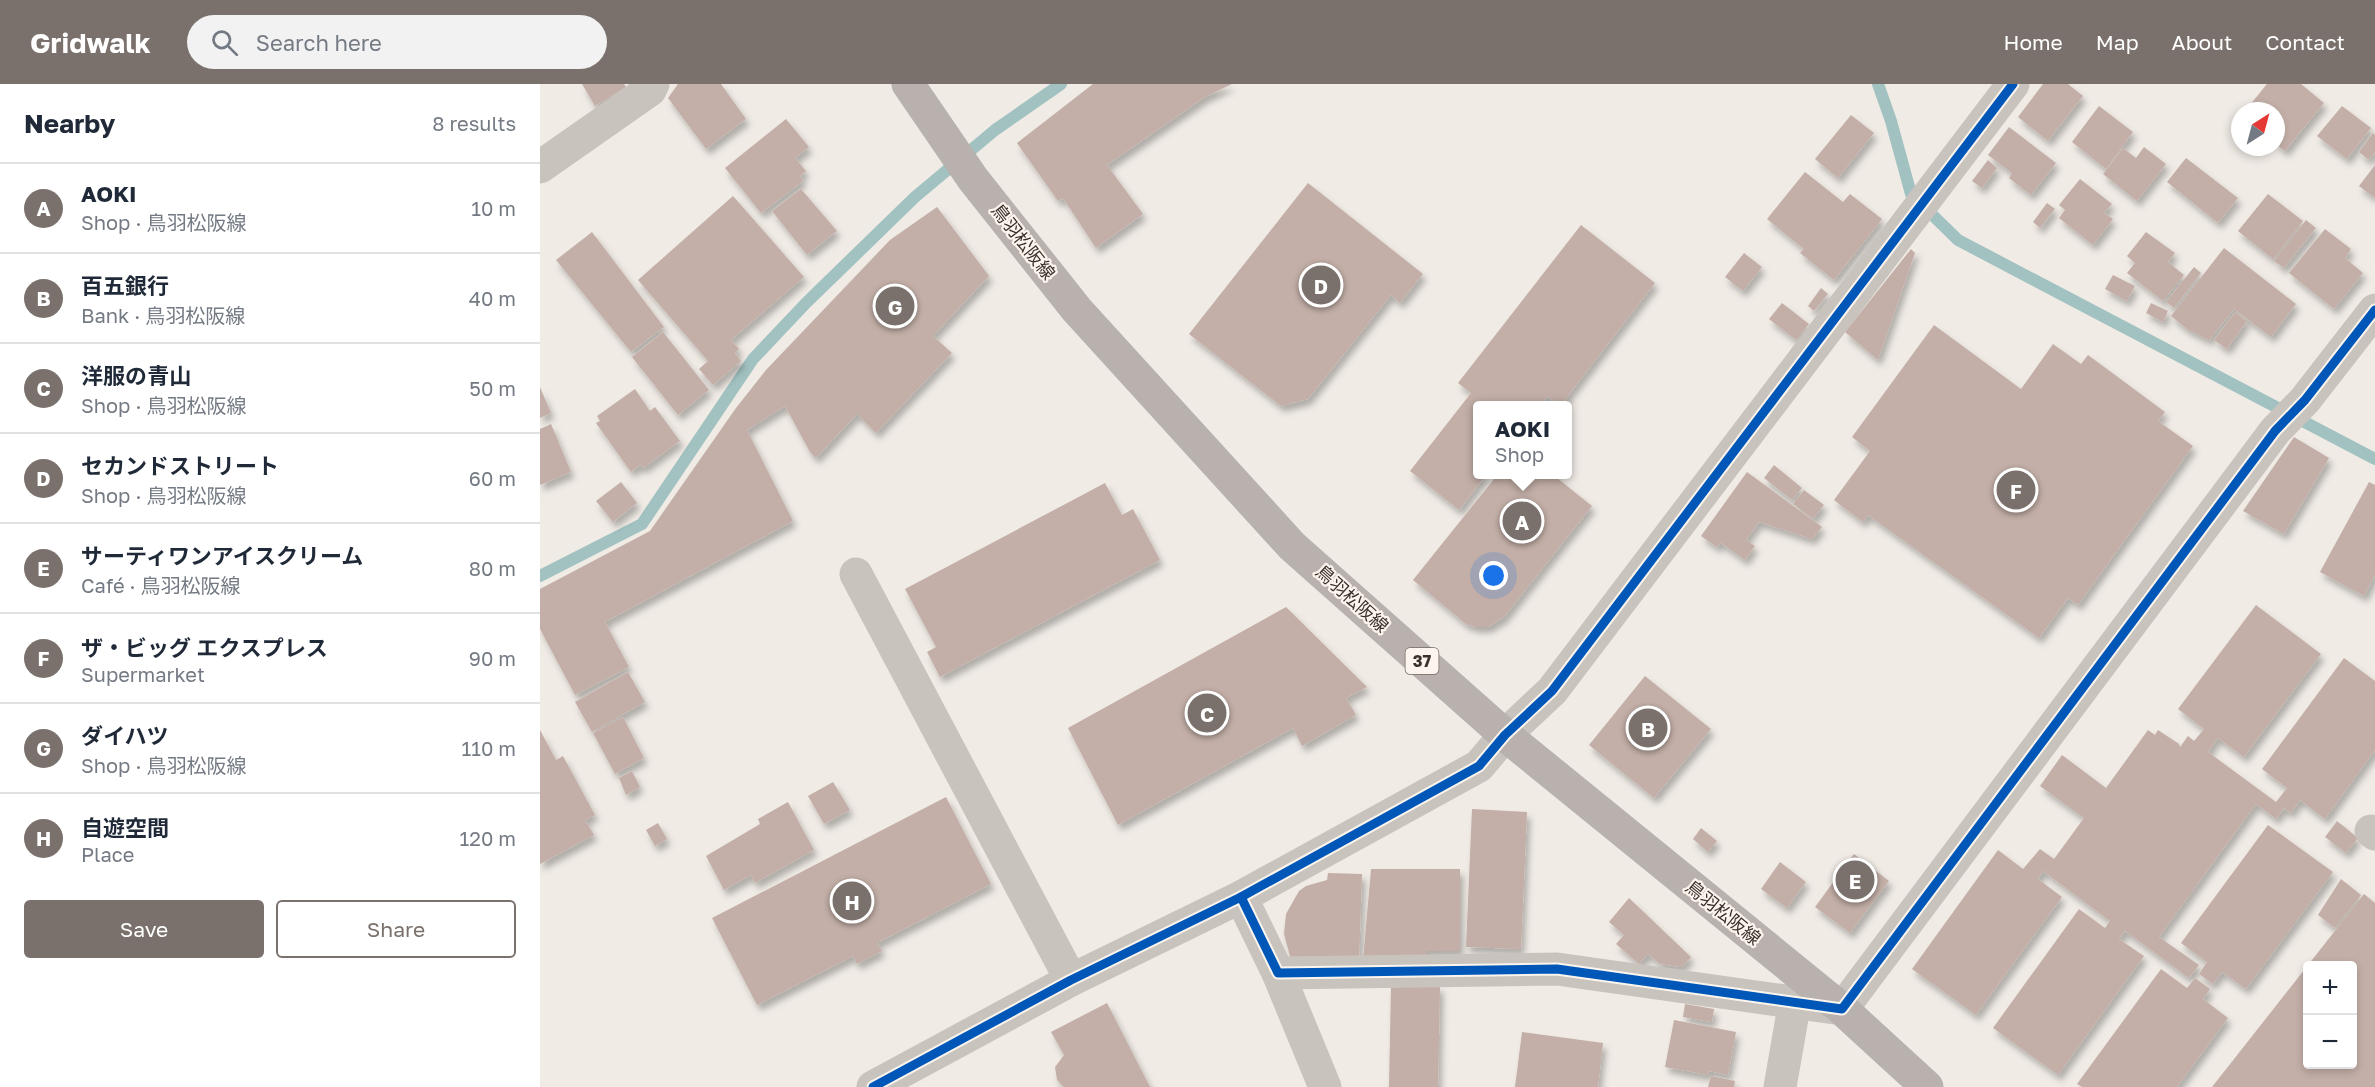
<!DOCTYPE html>
<meta charset="utf-8">
<style>
body{margin:0;font-family:"Golos Text","Noto Sans JP",sans-serif;background:#f2f2f3;color:#1f2937}
.controls{position:absolute;right:18px;bottom:18px;display:grid;overflow:hidden;border-radius:6px;box-shadow:0 3px 9px #0003}
.controls button{width:54px;height:54px;display:grid;place-items:center;padding:0;border:0;border-bottom:2px solid #e0e1e3;background:#fff;color:#1f2937;font:30px sans-serif}
.compass{position:absolute;left:1691px;top:18px;width:54px;height:54px;border-radius:50%;background:#fff;box-shadow:0 3px 9px #0003;rotate:36deg}
.you{position:absolute;left:954px;top:492px;width:21px;height:21px;margin:-15px;border:4px solid #fff;border-radius:50%;background:#1a73e8;box-shadow:0 0 0 9px #1a73e833}
.badge{display:grid;place-items:center;width:39px;height:39px;border-radius:50%;background:#7a716c;color:#fff;font-size:20px;font-weight:700}
.pin{position:absolute;translate:-50% -50%;border:3px solid #fff;box-shadow:0 2px 6px #0006}
.popup{position:absolute;left:933px;top:317px;width:99px;height:78px;box-sizing:border-box;display:grid;place-content:center;border-radius:6px;background:#fff;filter:drop-shadow(0 2px 4px #0005);font-size:20px;white-space:nowrap;color:#747a83}
.popup b{font-size:22px;color:#1f2937}
.popup::after{content:'';position:absolute;left:50%;top:100%;margin-left:-12px;border:12px solid transparent;border-top-color:#fff}
.list{margin:0;padding:0;list-style:none}
h2{display:flex;justify-content:space-between;align-items:center;height:78px;margin:0;padding:0 24px;font-size:26px}
h2 small{font-size:20px;font-weight:400;color:#747a83}
.list li{display:grid;grid-template-columns:39px 1fr auto;gap:18px;align-items:center;box-sizing:border-box;height:90px;padding:0 24px;border-top:2px solid #e0e1e3}
.list b{display:block;font-size:22px;white-space:nowrap}
.list p{margin:0;font-size:20px;white-space:nowrap;color:#747a83}
.list em{font-size:20px;font-style:normal;color:#747a83}
.actions{display:flex;gap:12px;padding:18px 24px}
.actions a{flex:1;padding:14px 0;border:2px solid #7a716c;border-radius:6px;text-align:center;font-size:21px;color:#7a716c}
.actions .main{background:#7a716c;color:#fff}
.icon{flex:none;width:33px;height:33px;fill:none;stroke:currentColor;stroke-width:2;stroke-linecap:round;stroke-linejoin:round}
.map{position:relative;flex:none;width:1835px;height:1003px;overflow:hidden}
header{display:flex;align-items:center;gap:36px;box-sizing:border-box;height:84px;padding:0 30px;background:#7a716c;color:#fff}
header strong{font-size:28px}
nav{display:flex;gap:33px;margin-inline-start:auto;font-size:21px}
.search{width:420px;height:54px;background:#f2f2f3;display:flex;align-items:center;gap:15px;box-sizing:border-box;padding:0 21px;border-radius:33px;color:#747a83;font-size:22px}
main{display:flex}
aside{flex:1;background:#fff}
.map>svg:first-child{display:block}
</style>
<header>
<strong>Gridwalk</strong>
<div class="search"><svg class="icon" aria-label="search" viewBox="0 0 24 24"><circle cx="10" cy="10" r="6"/><path d="M15 15l6 6"/></svg>Search here</div>
<nav><a>Home</a><a>Map</a><a>About</a><a>Contact</a></nav>
</header>
<main>
<aside>
<h2>Nearby<small>8 results</small></h2>
<ul class="list">
<li><span class="badge">A</span><div><b>AOKI</b><p>Shop · 鳥羽松阪線</p></div><em>10 m</em></li>
<li><span class="badge">B</span><div><b>百五銀行</b><p>Bank · 鳥羽松阪線</p></div><em>40 m</em></li>
<li><span class="badge">C</span><div><b>洋服の青山</b><p>Shop · 鳥羽松阪線</p></div><em>50 m</em></li>
<li><span class="badge">D</span><div><b>セカンドストリート</b><p>Shop · 鳥羽松阪線</p></div><em>60 m</em></li>
<li><span class="badge">E</span><div><b>サーティワンアイスクリーム</b><p>Café · 鳥羽松阪線</p></div><em>80 m</em></li>
<li><span class="badge">F</span><div><b>ザ・ビッグ エクスプレス</b><p>Supermarket</p></div><em>90 m</em></li>
<li><span class="badge">G</span><div><b>ダイハツ</b><p>Shop · 鳥羽松阪線</p></div><em>110 m</em></li>
<li><span class="badge">H</span><div><b>自遊空間</b><p>Place</p></div><em>120 m</em></li>
</ul>
<div class="actions"><a class="main">Save</a><a>Share</a></div>
</aside>
<div class="map">
<svg width="1835" height="1003" viewBox="0 0 1835 1003">
<defs>
<filter id="shadow"><feDropShadow dx="3.5" dy="6" stdDeviation="3" flood-color="#0004"/></filter>
</defs>
<rect width="100%" height="100%" fill="#f0ebe5"/>
<g fill="none" stroke-linecap="round" stroke-linejoin="round">
<g stroke="#a1c2c1" stroke-width="12">
<path d="M1338 0 1351 37 1371 110 1418 156 1835 375"/>
<path d="M0 492 102 440 213 275 266 219 375 113 455 46 521 0"/>
</g>
</g>
<g fill="#c3afa7" fill-rule="evenodd" filter="url(#shadow)">
<path d="M42 0H84L86 3 55 22Z"/>
<path d="M138 0H181L206 35 166 65 128 14Z"/>
<path d="M553 0H692L665 13 567 81 603 130 556 164 523 114 518 117 477 59Z"/>
<path d="M1503 0H1528L1543 12 1508 57 1478 33Z"/>
<path d="M1727 0H1761L1784 19 1745 67 1736 60V27H1705Z"/>
<path d="M1559 22 1593 48 1566 85 1532 58Z"/>
<path d="M1802 22 1831 44 1807 75 1777 52Z"/>
<path d="M1311 31 1334 49 1298 94 1275 75Z"/>
<path d="M246 35 269 63 255 74 266 87 260 92 263 97 221 129 185 84Z"/>
<path d="M1469 43 1516 79 1491 111 1469 94 1472 89 1448 71Z"/>
<path d="M1833 49 1835 51V68L1829 76 1819 68Z"/>
<path d="M1604 63 1626 80 1597 117 1563 90 1583 64 1596 74Z"/>
<path d="M1646 74 1698 114 1678 139 1627 98Z"/>
<path d="M1448 76 1457 84 1442 104 1432 97Z"/>
<path d="M1835 81V114L1819 102Z"/>
<path d="M1265 88 1303 118 1310 110 1342 135 1294 196 1260 169 1264 165 1227 135Z"/>
<path d="M1540 95 1572 120 1564 129 1573 135 1553 161 1519 134 1525 126 1519 121Z"/>
<path d="M768 99 883 190 860 219 851 211 768 315 741 322 649 250Z"/>
<path d="M261 105 297 147 267 171 232 127Z"/>
<path d="M1728 110 1763 137 1733 175 1698 147Z"/>
<path d="M193 112 264 193 191 256 199 265 195 269 201 277 173 301 159 285 168 277 98 196Z"/>
<path d="M1507 119 1515 125 1500 144 1493 138Z"/>
<path d="M397 123 449 192 393 252 412 269 336 349 317 330 276 374 270 368 245 322 207 346 253 437 65 538 89 583 35 611 0 545V505L110 447 196 324 226 286 350 156Z"/>
<path d="M1766 136 1776 144 1744 184 1734 177Z"/>
<path d="M1041 141 1115 199 1020 322 1008 312 1000 322H937V390H947L919 426 870 387 931 309 918 299Z"/>
<path d="M1785 145 1811 165 1805 174 1823 189 1794 225 1749 189Z"/>
<path d="M52 148 124 243 91 268 16 176Z"/>
<path d="M1606 148 1635 169 1628 178 1644 191 1623 217 1587 189 1595 179 1587 172Z"/>
<path d="M1684 164 1756 220 1731 253 1694 225 1669 256 1647 245 1631 232Z"/>
<path d="M1371 165 1375 169 1338 276 1305 248Z"/>
<path d="M1204 169 1222 183 1203 207 1185 193Z"/>
<path d="M1654 183 1661 189 1634 224 1626 218Z"/>
<path d="M1573 191 1595 202 1587 217 1565 205Z"/>
<path d="M1281 204 1288 210 1274 227 1268 222Z"/>
<path d="M1242 219 1269 240 1256 256 1229 235Z"/>
<path d="M1611 219 1628 227 1623 238 1606 229Z"/>
<path d="M1695 228 1707 237 1687 265 1674 256Z"/>
<path d="M1394 241 1481 305 1513 260 1541 280 1548 271 1625 328 1618 337 1653 362 1538 521 1528 514 1499 554 1328 431 1323 438 1294 416 1330 367 1312 353Z"/>
<path d="M123 248 169 306 138 331 92 273Z"/>
<path d="M0 303 11 329 0 334Z"/>
<path d="M95 305 110 327 115 323 140 357 103 384 100 381 91 388 56 339 60 337 57 332Z"/>
<path d="M11 340 31 388 0 401V345Z"/>
<path d="M1754 353 1789 374 1744 450 1703 427Z"/>
<path d="M1234 381 1262 404 1252 416 1224 394Z"/>
<path d="M1207 388 1282 443 1272 455 1219 438 1206 456 1215 462 1205 476 1181 459 1177 463 1161 452Z"/>
<path d="M958 390H1012L1052 422 964 533 948 543H936L926 540 873 496Z"/>
<path d="M81 398 97 419 73 438 56 417Z"/>
<path d="M1829 398 1835 401V491L1824 512 1780 488Z"/>
<path d="M565 399 582 431 593 425 620 476 400 593 387 568 396 563 365 505Z"/>
<path d="M1264 406 1284 421 1273 435 1253 420Z"/>
<path d="M1716 521 1781 570 1704 673 1678 654 1668 668 1736 718 1747 704 1722 685 1804 574 1835 597V666L1785 735 1760 716 1751 729 1744 724 1736 735 1716 720 1619 853 1659 881 1649 894 1585 847 1579 855 1604 872 1518 991 1453 944 1539 825 1565 844 1570 837 1503 787 1498 795 1522 813 1436 931 1372 885 1458 766 1483 785 1500 765 1514 775 1544 734 1500 702 1522 671 1566 704 1608 646 1615 651 1618 646 1639 660 1640 663 1648 652 1654 657 1664 645 1638 625Z"/>
<path d="M746 523 827 603 806 614 816 631 762 662 753 644 578 741 528 644Z"/>
<path d="M88 588 105 618 52 648 35 618Z"/>
<path d="M1105 592 1171 645 1114 714 1049 661Z"/>
<path d="M83 633 104 674 75 690 53 649Z"/>
<path d="M0 646 16 676 23 672 55 731 45 736 54 751 0 780Z"/>
<path d="M92 687 100 703 86 711 79 694Z"/>
<path d="M293 698 310 726 284 740 268 712Z"/>
<path d="M406 713 451 800 337 859 342 867 317 880 313 872 217 921 172 834Z"/>
<path d="M248 718 274 766 215 799 211 791 184 806 166 772 220 740 218 735Z"/>
<path d="M932 725 987 728 981 865 926 863Z"/>
<path d="M1797 737 1818 754 1806 769 1785 753Z"/>
<path d="M118 739 127 755 115 762 106 746Z"/>
<path d="M1728 741 1793 788 1706 905 1682 888 1673 900 1659 890 1667 878 1641 859Z"/>
<path d="M1161 744 1177 757 1168 768 1153 755Z"/>
<path d="M1314 770 1349 797 1310 849 1275 823Z"/>
<path d="M1240 778 1266 798 1247 824 1221 805Z"/>
<path d="M831 785H920V867H887V871L823 876Z"/>
<path d="M788 789 822 790 819 879 751 876 744 850 746 830 759 807 766 802 787 796Z"/>
<path d="M1801 795 1821 811 1795 844 1778 831Z"/>
<path d="M1824 810 1835 819V1003H1672ZM1768 882H1812V980H1768Z"/>
<path d="M1089 814 1151 873 1142 883 1120 880 1108 870 1099 880 1076 860 1084 851 1069 838Z"/>
<path d="M1621 885 1647 904 1655 894 1670 905 1663 915 1688 934 1637 1003H1542L1537 1000Z"/>
<path d="M851 902H900L898 1003H849Z"/>
<path d="M567 919 610 1003H524L517 996 515 983 524 971 511 948Z"/>
<path d="M1145 920 1174 925 1172 938 1143 933Z"/>
<path d="M1134 936 1196 948 1188 991 1169 987 1168 991 1125 983Z"/>
<path d="M982 948 1063 959 1058 1003H975Z"/>
<path d="M1171 992 1195 997 1194 1003H1168Z"/>
</g>
<g fill="none" stroke-linecap="round" stroke-linejoin="round">
<g stroke="#c9c3be" stroke-width="33">
<path d="M0 83 110 6 113 0"/>
<path d="M316 490 531 896"/>
<path d="M1831 747 1835 750"/>
<path d="M701 813 738 889 1017 885 1302 925 1735 347 1765 316 1835 226"/>
<path d="M738 889 785 1003"/>
<path d="M333 1003 531 896 701 813 939 682 965 651 1012 607 1473 0"/>
<path d="M1240 1003 1255 917"/>
</g>
<path stroke="#b8b1ad" stroke-width="33" d="M368 0 433 95 537 226 752 462 965 651 1302 925 1387 1003"/>
<g stroke="#fbf5ee" stroke-width="13">
<g id="cycleway">
<path d="M701 813 738 889 1017 885 1302 925 1735 347 1765 316 1835 226"/>
<path d="M333 1003 531 896 701 813 939 682 965 651 1012 607 1473 0"/>
</g>
</g>
<use href="#cycleway" stroke="#0057b8" stroke-width="9"/>
</g>
<g text-anchor="middle" stroke-width="4.5" stroke-linejoin="round" paint-order="stroke">
<rect fill="#fbf5ee" stroke="#756b66" stroke-width="1.5" x="865.5" y="564" width="33" height="26" rx="4.5"/>
<g font-size="16" font-weight="bold" fill="#3b302b">
<text x="882" y="583">37</text>
</g>
<g font-size="18" fill="#3b302b" stroke="#fbf5ee">
<text transform="translate(483 158) rotate(52)" y="6">鳥羽松阪線</text>
<text transform="translate(812 515) rotate(42)" y="6">鳥羽松阪線</text>
<text transform="translate(1183 829) rotate(39)" y="6">鳥羽松阪線</text>
</g>
</g>
</svg>
<div class="controls">
<button>+</button>
<button>−</button>
</div>
<svg class="compass" viewBox="-18 -18 36 36"><path d="M0-13l5 13h-10z" fill="#e53935"/><path d="M0 13l5-13h-10z" fill="#747a83"/></svg>
<div class="you"></div>
<div class="pin badge" style="left:982px;top:437px">A</div>
<div class="popup"><b>AOKI</b>Shop</div>
<div class="pin badge" style="left:1108px;top:644px">B</div>
<div class="pin badge" style="left:667px;top:629px">C</div>
<div class="pin badge" style="left:781px;top:201px">D</div>
<div class="pin badge" style="left:1315px;top:796px">E</div>
<div class="pin badge" style="left:1476px;top:406px">F</div>
<div class="pin badge" style="left:355px;top:222px">G</div>
<div class="pin badge" style="left:312px;top:817px">H</div>
</div>
</main>
